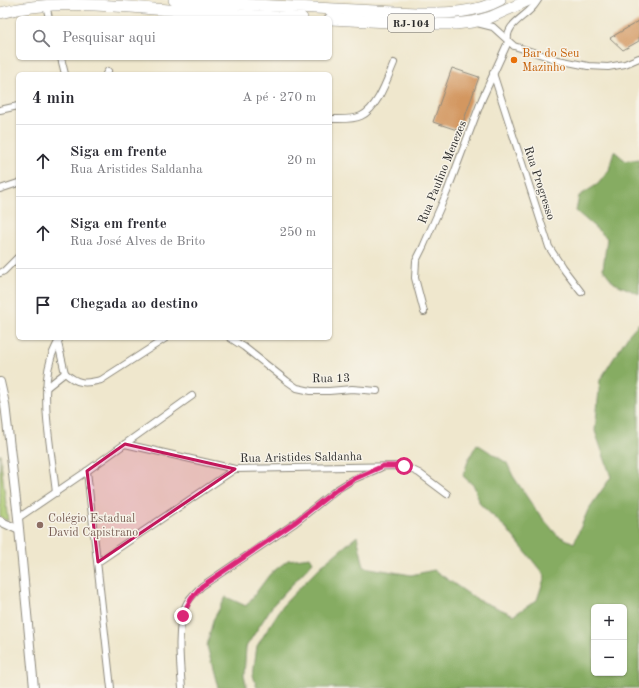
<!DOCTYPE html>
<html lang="pt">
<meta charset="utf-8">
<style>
body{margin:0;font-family:"Old Standard TT",serif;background:#f7f7f7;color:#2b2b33}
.controls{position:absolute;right:12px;bottom:12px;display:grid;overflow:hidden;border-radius:6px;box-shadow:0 1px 3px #0004}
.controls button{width:36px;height:36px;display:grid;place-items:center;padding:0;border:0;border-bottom:1px solid #e1e1e2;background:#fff;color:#2b2b33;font:20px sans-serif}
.stop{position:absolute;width:12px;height:12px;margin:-9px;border:3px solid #db2777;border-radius:50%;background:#fff}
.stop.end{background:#db2777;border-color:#fff;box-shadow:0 1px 4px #0008}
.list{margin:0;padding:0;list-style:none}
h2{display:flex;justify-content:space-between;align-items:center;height:52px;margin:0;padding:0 16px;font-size:17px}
h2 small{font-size:13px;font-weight:400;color:#7c7c81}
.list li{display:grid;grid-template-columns:26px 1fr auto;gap:12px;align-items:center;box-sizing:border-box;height:72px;padding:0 16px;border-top:1px solid #e1e1e2}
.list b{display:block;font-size:15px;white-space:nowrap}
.list p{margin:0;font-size:13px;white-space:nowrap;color:#7c7c81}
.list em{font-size:13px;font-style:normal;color:#7c7c81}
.icon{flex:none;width:22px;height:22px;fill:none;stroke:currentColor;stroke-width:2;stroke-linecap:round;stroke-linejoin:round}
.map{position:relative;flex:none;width:639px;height:688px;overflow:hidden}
.search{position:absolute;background:#fff;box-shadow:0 1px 3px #0004;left:16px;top:16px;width:316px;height:44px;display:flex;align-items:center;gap:10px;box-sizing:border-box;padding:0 14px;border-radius:6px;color:#7c7c81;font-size:15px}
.panel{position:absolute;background:#fff;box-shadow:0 1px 3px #0004;left:16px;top:72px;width:316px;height:268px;border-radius:6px}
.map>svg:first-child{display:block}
</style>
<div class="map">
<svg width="639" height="688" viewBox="0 0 639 688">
<rect width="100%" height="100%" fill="#f7f3e8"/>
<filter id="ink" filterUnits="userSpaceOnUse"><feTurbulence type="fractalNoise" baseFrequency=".025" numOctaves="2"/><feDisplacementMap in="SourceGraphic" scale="8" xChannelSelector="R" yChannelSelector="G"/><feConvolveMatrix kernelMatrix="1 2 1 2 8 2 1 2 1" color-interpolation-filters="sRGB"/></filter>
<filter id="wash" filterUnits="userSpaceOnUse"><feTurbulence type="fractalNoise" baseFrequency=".012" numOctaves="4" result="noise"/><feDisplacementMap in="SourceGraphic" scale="16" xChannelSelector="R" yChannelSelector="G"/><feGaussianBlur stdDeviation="0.9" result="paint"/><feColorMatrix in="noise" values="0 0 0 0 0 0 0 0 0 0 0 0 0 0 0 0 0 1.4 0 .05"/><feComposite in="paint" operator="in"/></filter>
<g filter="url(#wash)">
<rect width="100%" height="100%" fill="#efe7cd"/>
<path fill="#a9c870" stroke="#6a7a4e" d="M0 454 8 521 0 517Z"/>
<g fill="#86ac62" stroke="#586c46" fill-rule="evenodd">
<path d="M614 151 626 161 639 159V294L614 283 603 269 607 238 576 211 579 196 598 184 609 170Z"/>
<path d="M639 323V688H257L253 675 257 646 283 605 320 567 357 536 364 567 411 575 434 570 476 599 514 615 537 600 545 576 507 529 480 504 474 486 463 476 469 458 477 444 507 463 513 476 535 509 557 535 574 543 588 510 611 477 595 431 600 380 629 334ZM594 607H624V673H594Z"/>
<path d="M310 557 313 562 273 605 246 647 244 676 247 688H218L207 646 213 620 226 597 246 606 270 574 288 560Z"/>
</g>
<g id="blocks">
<g fill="#d39761">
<path d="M639 21V41L623 50 610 38Z"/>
<path d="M452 68 479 77 460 131 433 122Z"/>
</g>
</g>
</g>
<g filter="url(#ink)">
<use href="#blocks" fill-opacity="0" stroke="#8d897c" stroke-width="1"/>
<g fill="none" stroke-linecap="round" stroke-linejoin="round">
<g stroke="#8d897c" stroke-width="8">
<g id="minor">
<path d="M46 5 49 18"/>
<path d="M477 23 493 27 514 46 558 60 588 66 608 67 625 64 639 58"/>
<path d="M508 42C505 25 522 19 532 8 534 6 536 3 538 0"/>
<path d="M61 58 65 74"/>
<path d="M493 73 549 247 562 267 581 292"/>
<path d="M106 74 108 71"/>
<path d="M0 110 18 106"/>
<path d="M330 119C339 119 353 120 361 116 378 108 387 79 394 63"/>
<path d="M0 189 18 183"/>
<path d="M0 273 4 271 18 257"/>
<path d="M424 312 415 278 416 261 423 247 447 192 482 99 508 42"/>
<path d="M230 338 244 347 287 381 297 388 311 391H329L352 389 377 391"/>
<path d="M58 343 65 373"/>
<path d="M46 388 65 373C77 384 85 384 101 380L166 338"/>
<path d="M125 444 235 469 404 466 419 473 447 494"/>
<path d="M87 471 111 688"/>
<path d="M56 493C52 453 39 396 51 358 53 351 57 344 60 338"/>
<path d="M18 518 87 471 192 396"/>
<path d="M98 562 235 469"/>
<path d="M182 688C180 664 176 627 186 605 189 598 196 592 202 586L295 523 336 490 354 479 380 468"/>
</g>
</g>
<g stroke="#8d897c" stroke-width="10">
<g id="tertiary">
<path d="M0 382 5 404 18 518 34 688"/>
<path d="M0 521 19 530"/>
</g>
</g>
<g stroke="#8d897c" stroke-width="12">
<g id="trunk">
<path d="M174 0 196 2 416 13C445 13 474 14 500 0"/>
<path d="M0 13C50 0 102 5 154 9 203 12 253 16 302 18"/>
<path d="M330 19 429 24H455L473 22 491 17 529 0"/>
</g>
</g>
<use href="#minor" stroke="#fff" stroke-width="6"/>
<use href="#tertiary" stroke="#fff" stroke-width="8"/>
<use href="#trunk" stroke="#fff" stroke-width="11"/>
</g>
</g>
<g fill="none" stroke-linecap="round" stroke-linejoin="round" filter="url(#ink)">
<path stroke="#db2777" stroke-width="5" d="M183 616C187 603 193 596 202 586L294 523 336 490 354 479 383 466H404"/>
</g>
<path fill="#c2185b" fill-opacity="0.2" stroke="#c2185b" stroke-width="3" stroke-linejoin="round" d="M125 444 235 469 98 562 87 471Z"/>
<circle fill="#e8710a" stroke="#f7f3e8" stroke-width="1.5" cx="514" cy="60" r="4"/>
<circle fill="#8d6e63" stroke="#f7f3e8" stroke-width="1.5" cx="40" cy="525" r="4"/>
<g text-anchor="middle" stroke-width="3" stroke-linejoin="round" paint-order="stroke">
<rect fill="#f7f3e8" stroke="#686764" stroke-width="1" x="388" y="14" width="46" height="18" rx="3"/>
<g font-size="11" font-weight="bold" fill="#2b2b2b">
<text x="411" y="27">RJ-104</text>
</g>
<g font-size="12" fill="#c56008" stroke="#f7f3e8" text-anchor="start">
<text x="522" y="57">Bar do Seu<tspan x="522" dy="14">Mazinho</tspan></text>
</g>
<g font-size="12" fill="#2b2b2b" stroke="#f7f3e8">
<text transform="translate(442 172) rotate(-68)" y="4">Rua Paulino Menezes</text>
<text transform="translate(540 183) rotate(72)" y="4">Rua Progresso</text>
<text transform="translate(331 378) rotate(-1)" y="4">Rua 13</text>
<text transform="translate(301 457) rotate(-1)" y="4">Rua Aristides Saldanha</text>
</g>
<g font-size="12" fill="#785e54" stroke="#f7f3e8" text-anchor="start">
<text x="48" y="522">Colégio Estadual<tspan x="48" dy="14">David Capistrano</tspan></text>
</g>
</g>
</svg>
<div class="controls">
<button>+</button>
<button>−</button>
</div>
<div class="stop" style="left:404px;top:466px"></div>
<div class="stop end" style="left:183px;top:616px"></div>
<div class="search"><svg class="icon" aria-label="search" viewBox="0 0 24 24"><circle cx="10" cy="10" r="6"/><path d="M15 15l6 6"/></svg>Pesquisar aqui</div>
<section class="panel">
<h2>4 min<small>A pé · 270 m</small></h2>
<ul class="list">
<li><svg class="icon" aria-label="ahead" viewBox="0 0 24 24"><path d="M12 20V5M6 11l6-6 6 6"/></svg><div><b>Siga em frente</b><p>Rua Aristides Saldanha</p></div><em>20 m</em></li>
<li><svg class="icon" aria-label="ahead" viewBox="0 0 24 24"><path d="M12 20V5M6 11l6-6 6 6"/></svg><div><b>Siga em frente</b><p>Rua José Alves de Brito</p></div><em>250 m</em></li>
<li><svg class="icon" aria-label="arrive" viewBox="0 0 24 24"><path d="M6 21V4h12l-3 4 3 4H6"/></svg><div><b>Chegada ao destino</b></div></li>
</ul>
</section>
</div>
